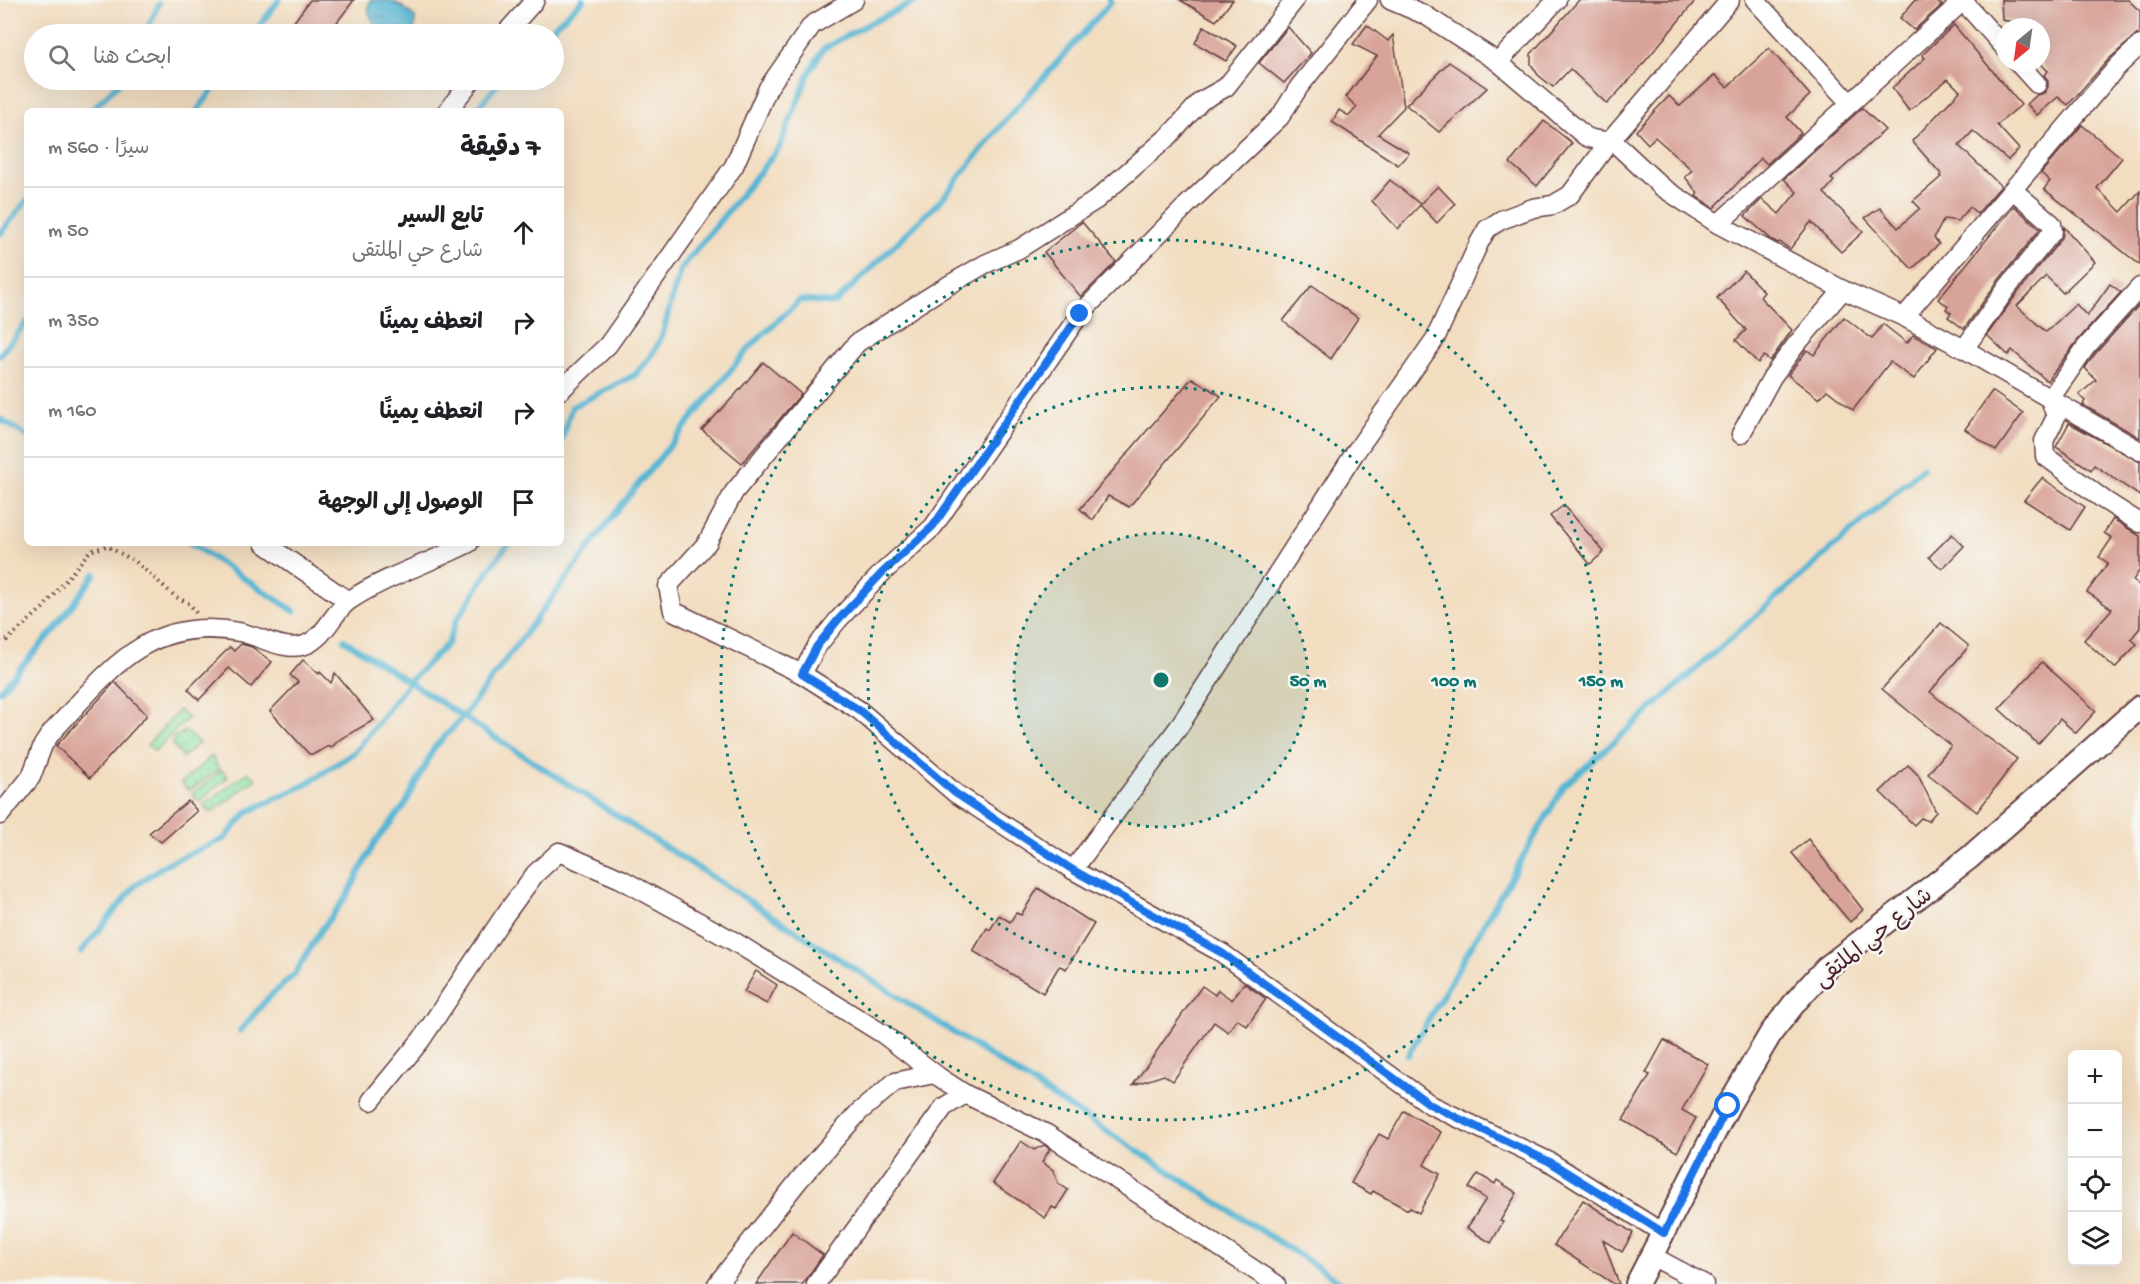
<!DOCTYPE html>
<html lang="ar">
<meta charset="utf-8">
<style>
body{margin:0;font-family:"Gochi Hand","Playpen Sans Arabic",sans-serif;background:#f6f6f6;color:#202124;direction:rtl}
.controls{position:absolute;right:18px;bottom:18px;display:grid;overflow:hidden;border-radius:9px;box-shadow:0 6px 24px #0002}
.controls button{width:54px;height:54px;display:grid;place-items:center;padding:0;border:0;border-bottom:2px solid #e0e0e0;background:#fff;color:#202124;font:30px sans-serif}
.compass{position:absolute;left:1996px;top:18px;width:54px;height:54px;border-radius:50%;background:#fff;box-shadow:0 6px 24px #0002;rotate:209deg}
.stop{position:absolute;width:18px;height:18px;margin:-14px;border:4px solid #1a73e8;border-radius:50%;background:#fff}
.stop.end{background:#1a73e8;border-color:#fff;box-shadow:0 2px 6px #0008}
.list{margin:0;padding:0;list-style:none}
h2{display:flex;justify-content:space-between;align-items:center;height:78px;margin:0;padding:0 24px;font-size:26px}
h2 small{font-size:20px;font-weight:400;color:#757577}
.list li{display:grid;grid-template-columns:39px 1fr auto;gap:18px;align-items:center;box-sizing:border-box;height:90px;padding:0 24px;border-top:2px solid #e0e0e0}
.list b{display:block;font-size:22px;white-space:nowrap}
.list p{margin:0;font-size:20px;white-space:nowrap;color:#757577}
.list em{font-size:20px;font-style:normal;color:#757577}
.icon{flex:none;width:33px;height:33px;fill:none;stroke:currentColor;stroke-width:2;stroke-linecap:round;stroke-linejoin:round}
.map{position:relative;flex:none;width:2140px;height:1284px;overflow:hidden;direction:ltr}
.search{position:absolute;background:#fff;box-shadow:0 6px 24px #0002;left:24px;top:24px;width:540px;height:66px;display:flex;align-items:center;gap:15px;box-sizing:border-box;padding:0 21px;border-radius:33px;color:#757577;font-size:22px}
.panel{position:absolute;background:#fff;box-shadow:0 6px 24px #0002;left:24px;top:108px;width:540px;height:438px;border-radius:9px;direction:rtl}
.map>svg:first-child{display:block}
</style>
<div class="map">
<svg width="2140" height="1284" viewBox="0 0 2140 1284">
<defs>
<pattern id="grass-dots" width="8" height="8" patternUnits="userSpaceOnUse" patternTransform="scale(1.5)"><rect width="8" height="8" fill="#8ee1a1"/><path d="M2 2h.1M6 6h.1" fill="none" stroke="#7cc18b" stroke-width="1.8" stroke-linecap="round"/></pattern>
<pattern id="water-ripples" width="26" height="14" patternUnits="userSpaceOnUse" patternTransform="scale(1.5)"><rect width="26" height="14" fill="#54b5d3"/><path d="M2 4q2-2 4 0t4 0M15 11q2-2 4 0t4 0" fill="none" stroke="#4893ab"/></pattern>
</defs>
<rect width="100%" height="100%" fill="#f6f6f2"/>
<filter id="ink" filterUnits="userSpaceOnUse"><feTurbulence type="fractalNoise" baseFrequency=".0167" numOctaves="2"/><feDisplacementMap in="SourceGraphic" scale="12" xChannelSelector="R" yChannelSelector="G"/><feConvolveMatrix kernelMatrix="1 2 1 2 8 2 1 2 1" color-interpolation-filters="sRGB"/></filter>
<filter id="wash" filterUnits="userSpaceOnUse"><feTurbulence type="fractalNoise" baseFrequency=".008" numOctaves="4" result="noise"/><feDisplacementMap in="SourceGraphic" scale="24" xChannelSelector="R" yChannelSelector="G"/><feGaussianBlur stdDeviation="1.35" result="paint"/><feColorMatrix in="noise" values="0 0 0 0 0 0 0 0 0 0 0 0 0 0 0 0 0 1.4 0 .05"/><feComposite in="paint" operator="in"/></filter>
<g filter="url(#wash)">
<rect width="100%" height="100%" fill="#f2ddc0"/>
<g fill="url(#grass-dots)" stroke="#6c8066" stroke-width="1.5">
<path d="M179 710 188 718 155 751 147 745Z"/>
<path d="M185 731 199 743 183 757 172 744 174 737Z"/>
<path d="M212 756 219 769 189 791 181 783Z"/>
<path d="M222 770 228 777 199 802 192 794Z"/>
<path d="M248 772 256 779 211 813 203 805Z"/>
</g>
<path fill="url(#water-ripples)" stroke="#4f6a7f" stroke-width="1.5" d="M370 0C397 0 395 0 415 17V26L410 34C405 35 396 36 390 34 376 30 364 13 370 0Z"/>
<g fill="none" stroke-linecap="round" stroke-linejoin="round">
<g stroke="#54b5d3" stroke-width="6">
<path d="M145 34 159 4"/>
<path d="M253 34 279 0"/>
<path d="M546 34 583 0"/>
<path d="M91 111 122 80"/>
<path d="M197 111 220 80"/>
<path d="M475 111 501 80"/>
<path d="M0 234 27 200"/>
<path d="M0 355 27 322"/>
<path d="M0 419 27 436"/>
<path d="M561 441 572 407 635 375 652 355 662 336 680 270 779 148 810 71 823 49 866 25 919 0"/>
<path d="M190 543 294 611"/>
<path d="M344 640 1344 1284"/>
<path d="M0 691 54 630 95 574"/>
<path d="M81 952 135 886 166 864 224 839 247 812 303 786 355 752 409 682 448 643 456 621 494 563 509 543"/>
<path d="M240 1031 268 998 295 974 321 930 347 896 375 842 405 805 434 748 463 717 615 513 749 348 800 300 835 303 942 199 1002 124 1111 2 1109 0"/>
<path d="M1408 1055 1564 786 1923 468"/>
</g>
</g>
<g id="blocks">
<g fill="#d8a398">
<path d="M310 0H354L328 34H285Z"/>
<path d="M1180 0H1233L1216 21Z"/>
<path d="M1579 0H1696L1633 76 1607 104 1570 69 1553 87 1538 75 1531 64V54Z"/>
<path d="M1915 0H1934L1942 5 1914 30 1900 18Z"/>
<path d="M2001 0H2128L2140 11V32L2109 59 2068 105 2058 97 2037 115 2027 104 2037 95 2044 93 2048 87V81L2044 75 2048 71 2041 64V27L2002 20Z"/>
<path d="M1367 25 1388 41 1393 35 1404 107 1378 134 1409 153 1398 165 1332 122 1339 110 1349 116 1357 107 1346 97 1377 56 1353 44Z"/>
<path d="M1954 25 2021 105 1997 125 2019 149 2008 160 1973 131 1959 146 2001 186 1977 214 1970 207 1958 221 1944 219 1934 238 1939 244 1912 269 1865 218 1880 208 1898 228 1920 208 1913 201 1941 177 1940 175 1941 174 1912 141 1960 91 1948 79 1909 111 1892 88 1925 58 1922 55Z"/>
<path d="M1204 26 1237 46 1226 61 1195 43Z"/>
<path d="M1288 27 1311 53 1284 83 1259 63Z"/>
<path d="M1769 48 1810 95 1787 117 1801 133 1767 164 1761 158 1714 208 1696 196 1698 193 1685 177 1692 170 1655 137 1648 144 1636 131 1669 96 1680 106 1715 75 1727 87Z"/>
<path d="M1449 62 1487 88 1439 132 1406 105Z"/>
<path d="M1862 108 1885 130 1831 179 1834 181 1824 193 1863 232 1841 252 1811 222 1790 249 1780 242 1778 243 1772 240 1745 216 1762 199 1779 214 1797 192 1784 179Z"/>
<path d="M1544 121 1572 143 1537 186 1510 163Z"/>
<path d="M2082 125 2122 158 2097 188 2121 212 2140 191V265L2044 189 2050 181 2041 173Z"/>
<path d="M1390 180 1420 204 1438 186 1455 204 1437 223 1420 205 1398 229 1372 201Z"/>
<path d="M2014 206 2040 229 1998 281 1964 329 1948 317 1951 313 1946 309 1948 306 1938 299Z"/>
<path d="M1082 222 1116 262 1081 297 1044 252Z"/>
<path d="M2064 227 2095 262 2063 293 2046 276 2017 306 2046 332 2076 304 2087 316 2110 284 2121 292 2078 340 2047 381 2012 350 2008 355 1987 335 2016 295 2062 238Z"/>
<path d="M1744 271 1764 292 1760 297 1792 330 1770 361 1764 356 1758 363 1736 340 1746 330 1717 298Z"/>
<path d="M1312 285 1358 318 1331 359 1283 321Z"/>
<path d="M2139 305 2140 306V438L2083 405 2085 401 2079 395 2096 380 2085 368 2095 354Z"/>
<path d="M1844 317 1872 339 1883 324 1907 343 1913 335 1937 348 1914 379 1890 362 1853 410 1827 390 1819 399 1788 375 1807 350 1814 355Z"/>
<path d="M763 362 801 394 742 463 702 430 736 394Z"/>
<path d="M1192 378 1221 396 1129 507 1108 496 1093 520 1080 509Z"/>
<path d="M1992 391 2023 413 1996 451 1965 429Z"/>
<path d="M2069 423 2140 462V496L2094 465 2091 470 2056 447Z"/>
<path d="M2042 478 2085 507 2070 530 2024 500Z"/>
<path d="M1564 505 1604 552 1590 564 1550 516Z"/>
<path d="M2113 519 2140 536V570L2133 580 2140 586V628L2131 639 2137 644 2115 668 2084 640 2112 609 2087 592 2108 563 2099 557 2112 538 2104 533Z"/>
<path d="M1952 534 1964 546 1942 569 1929 557Z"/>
<path d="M1941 623 1969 646 1930 692 1968 723 2017 759 1977 812 1928 774 1951 746 1882 689Z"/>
<path d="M241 644 252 647 272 662 251 687 229 668 199 700 188 689 230 647 234 651Z"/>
<path d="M303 660 319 674 320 672 331 683 335 673 374 720 340 739 331 748 329 746 314 754H309L270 711 298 682 290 675Z"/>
<path d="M2042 662 2096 711 2076 733 2060 719 2038 744 1999 709Z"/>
<path d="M115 682 147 715 90 778 56 746Z"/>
<path d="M1908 765 1918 775 1936 812 1928 821 1921 818 1914 825 1880 792Z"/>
<path d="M188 801 197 811 161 842 149 833Z"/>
<path d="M1808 839 1863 910 1850 922 1792 853Z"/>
<path d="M1038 888 1094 924 1066 969 1060 966 1058 968 1043 993 973 951 987 928 990 930 999 915 1010 922 1016 913 1021 915Z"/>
<path d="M756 971 777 985 767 1004 744 992Z"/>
<path d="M1244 983 1266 999 1247 1026 1237 1019 1228 1032 1214 1022 1173 1081 1164 1075 1133 1085 1202 986 1215 995 1218 990 1232 1000Z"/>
<path d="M1664 1040 1708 1064 1682 1110 1696 1118 1677 1152 1623 1120 1650 1075 1646 1073Z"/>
<path d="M1404 1111 1441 1132 1424 1165 1440 1174 1419 1213 1410 1208 1408 1210 1373 1191 1371 1194 1351 1183 1379 1134 1388 1139Z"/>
<path d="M1021 1141 1034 1150 1044 1145 1050 1149 1042 1162 1053 1170 1058 1183 1068 1190 1056 1209 1052 1207 1045 1218 993 1183Z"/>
<path d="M1478 1174 1495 1184 1497 1180 1517 1193 1500 1221 1503 1222 1491 1243 1467 1228 1486 1199 1469 1188Z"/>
<path d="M1583 1200 1633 1233 1622 1252 1603 1240 1619 1284H1614L1554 1245Z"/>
<path d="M792 1232 823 1255 805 1281 803 1284H756Z"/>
</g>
</g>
</g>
<g filter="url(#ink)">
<use href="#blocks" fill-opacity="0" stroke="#633c41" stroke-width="1.5"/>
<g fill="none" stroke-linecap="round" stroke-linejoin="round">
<g stroke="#633c41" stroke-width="21">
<g id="minor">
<path d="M1368 0 1299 87 1280 117 1188 204 1080 314 933 527 882 573 838 620 817 646 802 674 859 710 955 793 1073 870 1222 953 1431 1105 1550 1162 1663 1233"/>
<path d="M1390 0 1425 15 1498 62 1585 136C1595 142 1605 139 1616 144L1662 187 1718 224 1843 290 1904 317 1964 349 2140 451"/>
<path d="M1755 0 1850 103"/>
<path d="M1963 1 2005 48"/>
<path d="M505 34 535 0"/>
<path d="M1498 62 1557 0"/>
<path d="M2018 63 2037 84"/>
<path d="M447 111 472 80"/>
<path d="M1718 224 1964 0"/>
<path d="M2140 287 2086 347 2050 399 2056 417 2044 441 2045 456 2104 500 2140 523"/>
<path d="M1904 317 2117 67 2140 45"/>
<path d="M1964 349 2007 288 2053 231 2052 224 2013 190"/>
<path d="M561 390 608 345 734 166 768 88 812 25 854 0"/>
<path d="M1741 434 1772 377 1795 346 1843 290"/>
<path d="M264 543 348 601"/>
<path d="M802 674 673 611 668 586 707 543 734 492 857 343 937 292 985 264 1019 249 1096 200 1170 135 1201 101 1226 87 1295 0"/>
<path d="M0 815 31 777 43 745 51 733C108 673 145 615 239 632 260 636 284 652 305 645 326 637 333 611 350 600 386 576 430 563 469 543"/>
<path d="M1073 870 1178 728 1354 454 1435 339 1479 243 1487 229 1501 220 1533 208 1553 205 1570 195 1610 141 1730 0"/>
<path d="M371 1101 421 1040 504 916 535 874 559 852 621 879 735 942 883 1034 939 1077 965 1094 1047 1134 1276 1284"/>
<path d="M1652 1256 1704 1284"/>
<path d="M717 1284 799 1180 859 1112 895 1082 934 1074"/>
<path d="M816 1284 944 1107 965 1094"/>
</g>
</g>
<g stroke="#633c41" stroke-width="26">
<path id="tertiary" d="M1637 1284 1728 1106 1771 1033 1797 1000 1826 968 1969 858 2140 707"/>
</g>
<path stroke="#633c41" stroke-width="4" stroke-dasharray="1.5 4.5" stroke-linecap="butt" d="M0 641 7 640 43 608 90 551 107 546 136 562 176 597 190 604 196 613"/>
<use href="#minor" stroke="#fff" stroke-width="18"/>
<use href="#tertiary" stroke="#fff" stroke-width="22"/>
</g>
</g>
<g fill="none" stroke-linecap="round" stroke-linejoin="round" filter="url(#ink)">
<path stroke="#1a73e8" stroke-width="8" d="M1080 314 933 526 882 573 838 620 817 646 802 674 859 710 955 793 1073 870 1222 953 1431 1105 1550 1162 1664 1233 1728 1106"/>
</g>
<circle cx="1161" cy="680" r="147" fill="#0f766e" fill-opacity=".12"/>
<g fill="none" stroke="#0f766e" stroke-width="3" stroke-dasharray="3 6">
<circle cx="1161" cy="680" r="147"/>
<circle cx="1161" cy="680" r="293"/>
<circle cx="1161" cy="680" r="440"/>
</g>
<g text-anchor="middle" stroke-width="5" stroke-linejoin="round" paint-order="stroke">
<g font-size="22" fill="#4a1f2b" stroke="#f6f6f2">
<text transform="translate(1872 936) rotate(-39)" y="8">شارع حي الملتقى</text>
</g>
</g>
<circle cx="1161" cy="680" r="9" fill="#0f766e" stroke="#f6f6f2" stroke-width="3"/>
<g font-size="18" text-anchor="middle" font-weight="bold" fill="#0f766e" stroke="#f6f6f2" stroke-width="5" stroke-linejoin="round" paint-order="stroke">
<text x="1308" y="686">50 m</text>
<text x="1454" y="686">100 m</text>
<text x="1601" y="686">150 m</text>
</g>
</svg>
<div class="controls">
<button>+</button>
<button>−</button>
<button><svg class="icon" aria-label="locate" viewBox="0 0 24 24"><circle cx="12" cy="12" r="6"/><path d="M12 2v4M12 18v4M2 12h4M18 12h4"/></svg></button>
<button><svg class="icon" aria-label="layers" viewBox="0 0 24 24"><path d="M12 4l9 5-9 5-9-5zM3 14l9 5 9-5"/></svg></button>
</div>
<svg class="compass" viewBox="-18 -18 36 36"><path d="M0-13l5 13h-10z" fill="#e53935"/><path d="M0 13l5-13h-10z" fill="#757577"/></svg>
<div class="stop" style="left:1728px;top:1106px"></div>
<div class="stop end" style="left:1080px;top:314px"></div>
<div class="search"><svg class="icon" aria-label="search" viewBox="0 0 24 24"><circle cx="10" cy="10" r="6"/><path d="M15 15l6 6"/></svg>ابحث هنا</div>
<section class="panel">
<h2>7 دقيقة<small>سيرًا · 560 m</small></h2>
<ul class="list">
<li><svg class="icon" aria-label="ahead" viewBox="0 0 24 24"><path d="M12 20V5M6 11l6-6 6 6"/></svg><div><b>تابع السير</b><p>شارع حي الملتقى</p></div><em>50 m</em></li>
<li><svg class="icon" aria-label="right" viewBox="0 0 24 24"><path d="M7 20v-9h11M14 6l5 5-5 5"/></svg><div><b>انعطف يمينًا</b></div><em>350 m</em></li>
<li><svg class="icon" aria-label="right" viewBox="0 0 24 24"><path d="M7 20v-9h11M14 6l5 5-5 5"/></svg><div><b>انعطف يمينًا</b></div><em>160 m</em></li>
<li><svg class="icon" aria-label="arrive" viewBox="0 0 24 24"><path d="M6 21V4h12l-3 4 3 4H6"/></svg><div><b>الوصول إلى الوجهة</b></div></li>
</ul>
</section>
</div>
